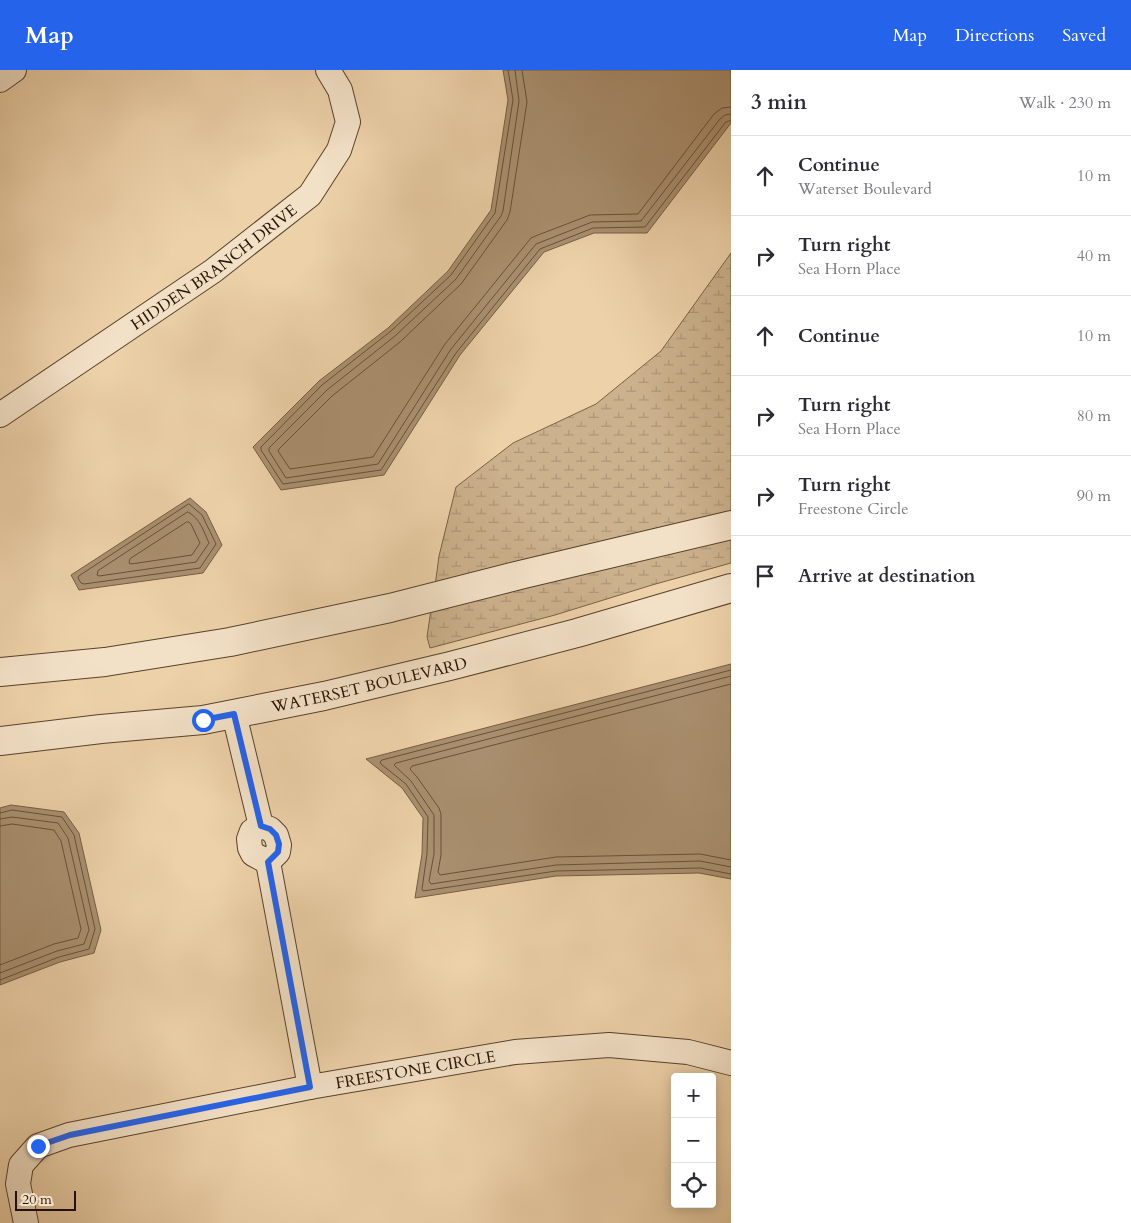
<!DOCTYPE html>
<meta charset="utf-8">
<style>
body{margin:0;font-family:Cardo,serif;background:#f7f7f7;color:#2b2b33}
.controls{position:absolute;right:15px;bottom:15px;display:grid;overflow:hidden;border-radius:5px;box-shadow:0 2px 12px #0003}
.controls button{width:45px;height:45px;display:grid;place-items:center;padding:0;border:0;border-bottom:1px solid #e1e1e2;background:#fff;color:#2b2b33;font:25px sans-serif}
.scale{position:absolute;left:15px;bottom:12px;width:61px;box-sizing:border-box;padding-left:5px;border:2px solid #271201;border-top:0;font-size:14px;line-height:18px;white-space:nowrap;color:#271201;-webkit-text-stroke:4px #f3e1c7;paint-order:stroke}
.stop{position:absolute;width:15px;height:15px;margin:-11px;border:4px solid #2563eb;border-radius:50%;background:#fff}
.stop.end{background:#2563eb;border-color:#fff;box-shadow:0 1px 5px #0008}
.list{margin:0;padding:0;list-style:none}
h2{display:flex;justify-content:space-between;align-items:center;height:65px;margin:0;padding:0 20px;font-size:21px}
h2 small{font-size:16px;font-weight:400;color:#7c7c81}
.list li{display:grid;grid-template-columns:32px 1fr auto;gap:15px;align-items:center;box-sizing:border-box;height:80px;padding:0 20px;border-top:1px solid #e1e1e2}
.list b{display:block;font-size:19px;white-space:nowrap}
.list p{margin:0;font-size:16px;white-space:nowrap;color:#7c7c81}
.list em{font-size:16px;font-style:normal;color:#7c7c81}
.icon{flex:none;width:28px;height:28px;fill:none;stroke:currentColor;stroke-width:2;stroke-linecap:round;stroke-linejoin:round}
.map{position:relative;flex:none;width:731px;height:1153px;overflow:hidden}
header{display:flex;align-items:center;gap:30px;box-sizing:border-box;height:70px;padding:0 25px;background:#2563eb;color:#fff}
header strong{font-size:24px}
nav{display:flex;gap:28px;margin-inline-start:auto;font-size:18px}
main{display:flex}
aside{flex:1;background:#fff}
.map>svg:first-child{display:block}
</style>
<header>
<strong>Map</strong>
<nav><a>Map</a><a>Directions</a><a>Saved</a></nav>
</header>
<main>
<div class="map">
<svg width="731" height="1153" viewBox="0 0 731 1153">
<defs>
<pattern id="wetland-marsh" width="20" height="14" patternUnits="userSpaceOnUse" patternTransform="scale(1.25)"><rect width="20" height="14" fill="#cbb18c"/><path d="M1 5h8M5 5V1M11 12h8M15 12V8" fill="none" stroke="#ae9777"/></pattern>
</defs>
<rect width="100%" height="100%" fill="#edd1a9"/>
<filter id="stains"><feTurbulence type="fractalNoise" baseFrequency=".004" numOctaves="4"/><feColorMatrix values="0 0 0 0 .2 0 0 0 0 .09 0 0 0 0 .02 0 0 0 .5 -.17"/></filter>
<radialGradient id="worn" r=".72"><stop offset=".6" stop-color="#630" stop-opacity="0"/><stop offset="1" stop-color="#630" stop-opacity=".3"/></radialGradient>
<g fill="url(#wetland-marsh)" stroke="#796246">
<path d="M731 183V444L435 516 439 486 456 417 513 373 596 334 661 281Z"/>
<path d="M731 467V493L652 515 555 545 430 578 427 567 431 539Z"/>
</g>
<g fill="#aa9070" stroke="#765e44">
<path d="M503 0H731V53L647 163H594L544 182 460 285 384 405 281 420 253 377 319 311 388 258 448 201 491 140 508 30Z"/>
<path d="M190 428 206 442 222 475 203 503 79 520 71 505Z"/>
<path d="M731 594V809L699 803 556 806 415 828 422 784 423 748 402 718 366 689Z"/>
<path d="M11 735 64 742 79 763 101 860 94 883 60 892 0 915V738Z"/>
</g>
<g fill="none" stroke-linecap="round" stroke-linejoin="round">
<g stroke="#685138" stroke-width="1">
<path d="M508 0 513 30 495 143 451 205 391 261 322 315 261 377V380L283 414 381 400 456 283 540 179 593 158 645 157 725 53 728 51H731"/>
<path d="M515 0 519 31 503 141 501 146 456 209 395 266 327 320 269 378V381L286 408 378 394 451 279 536 174 592 152 641 151 720 49 725 45 731 44"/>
<path d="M522 0 527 32 510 142 507 150 461 214 400 272 332 326 279 379 278 381 290 399 373 387 445 274 531 168 538 165 590 145 638 144 714 44 722 38 731 37"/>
<path d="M189 434 202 445 216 474 200 498 84 514 81 513 78 508 79 506Z"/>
<path d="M188 442C200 448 204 462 209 473L196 492 99 506 97 505 98 501Z"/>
<path d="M187 452H189L191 454 200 473 192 485 131 494 129 493 130 489Z"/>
<path d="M731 600 382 690 380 692 381 694 406 714 428 747 427 784 422 819 423 821 556 801 700 798 731 804"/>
<path d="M731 606 396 693 394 695 411 711 434 745V784L429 811 431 814 556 795 700 791 731 797"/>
<path d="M731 614 412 696 410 699 417 707 439 738 441 744V785L438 802 440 805 556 787 700 784 731 790"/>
<path d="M0 743 12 740 62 747 74 765 95 859 89 879 59 887 0 910"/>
<path d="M0 749 12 747 58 753 68 768 89 860 84 874 57 881 0 903"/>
<path d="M0 756 12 754 54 760 61 771 81 859 78 868 54 874 0 895"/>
</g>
<g stroke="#58422b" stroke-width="26">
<g id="minor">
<path d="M0 10 14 0"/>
<path id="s1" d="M0 345 213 201 310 125 339 80 348 52 340 20 328 0"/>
<path d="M234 644 261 756"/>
<path d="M261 756 270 759 276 765 279 775 278 782 268 792 253 784 250 778 249 769 252 761Z"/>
<path d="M268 792 310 1017"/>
<path id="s2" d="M26 1153 18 1114 21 1095 38 1076 69 1065 310 1017 515 982 609 975 688 982 731 993"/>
</g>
</g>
<g stroke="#58422b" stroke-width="30">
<g id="tertiary">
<path d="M0 602 105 592 230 572 390 538 524 504 731 455"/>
<path id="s3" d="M0 671 101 659 203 650 324 626 450 596 577 563 731 518"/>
</g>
</g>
<use href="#minor" stroke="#f3e1c7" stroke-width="24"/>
<use href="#tertiary" stroke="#f3e1c7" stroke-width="28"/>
</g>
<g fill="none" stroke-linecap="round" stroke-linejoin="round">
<path stroke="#2563eb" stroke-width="6" d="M38 1076 70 1065 310 1017 268 792 278 782 279 774 276 765 270 759 261 756 234 644 203 650"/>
</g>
<g text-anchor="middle" stroke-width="4" stroke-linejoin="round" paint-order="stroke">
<g font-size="16" fill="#271201" stroke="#f3e1c7">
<text dy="6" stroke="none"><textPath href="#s1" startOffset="260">HIDDEN BRANCH DRIVE</textPath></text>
<text dy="6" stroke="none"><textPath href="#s3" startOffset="374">WATERSET BOULEVARD</textPath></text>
<text dy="6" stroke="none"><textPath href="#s2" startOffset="470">FREESTONE CIRCLE</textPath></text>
</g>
</g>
<rect width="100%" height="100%" filter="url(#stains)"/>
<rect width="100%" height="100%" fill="url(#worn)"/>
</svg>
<div class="controls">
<button>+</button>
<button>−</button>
<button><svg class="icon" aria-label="locate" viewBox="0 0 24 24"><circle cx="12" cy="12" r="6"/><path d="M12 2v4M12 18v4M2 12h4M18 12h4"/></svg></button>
</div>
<div class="scale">20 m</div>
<div class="stop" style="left:203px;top:650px"></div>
<div class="stop end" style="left:38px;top:1076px"></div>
</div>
<aside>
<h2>3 min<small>Walk · 230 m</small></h2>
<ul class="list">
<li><svg class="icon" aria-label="ahead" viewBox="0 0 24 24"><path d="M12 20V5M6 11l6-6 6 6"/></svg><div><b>Continue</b><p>Waterset Boulevard</p></div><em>10 m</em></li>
<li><svg class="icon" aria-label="right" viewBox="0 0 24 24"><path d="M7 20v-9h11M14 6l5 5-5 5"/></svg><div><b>Turn right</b><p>Sea Horn Place</p></div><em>40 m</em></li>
<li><svg class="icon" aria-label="ahead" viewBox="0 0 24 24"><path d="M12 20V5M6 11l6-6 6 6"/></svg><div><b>Continue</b></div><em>10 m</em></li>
<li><svg class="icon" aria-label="right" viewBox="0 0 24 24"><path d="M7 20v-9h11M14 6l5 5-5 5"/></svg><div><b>Turn right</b><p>Sea Horn Place</p></div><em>80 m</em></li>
<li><svg class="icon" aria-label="right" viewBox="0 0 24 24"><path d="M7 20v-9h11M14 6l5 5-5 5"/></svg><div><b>Turn right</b><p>Freestone Circle</p></div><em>90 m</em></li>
<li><svg class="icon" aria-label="arrive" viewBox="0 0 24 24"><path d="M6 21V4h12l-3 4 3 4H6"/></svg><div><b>Arrive at destination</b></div></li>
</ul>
</aside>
</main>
